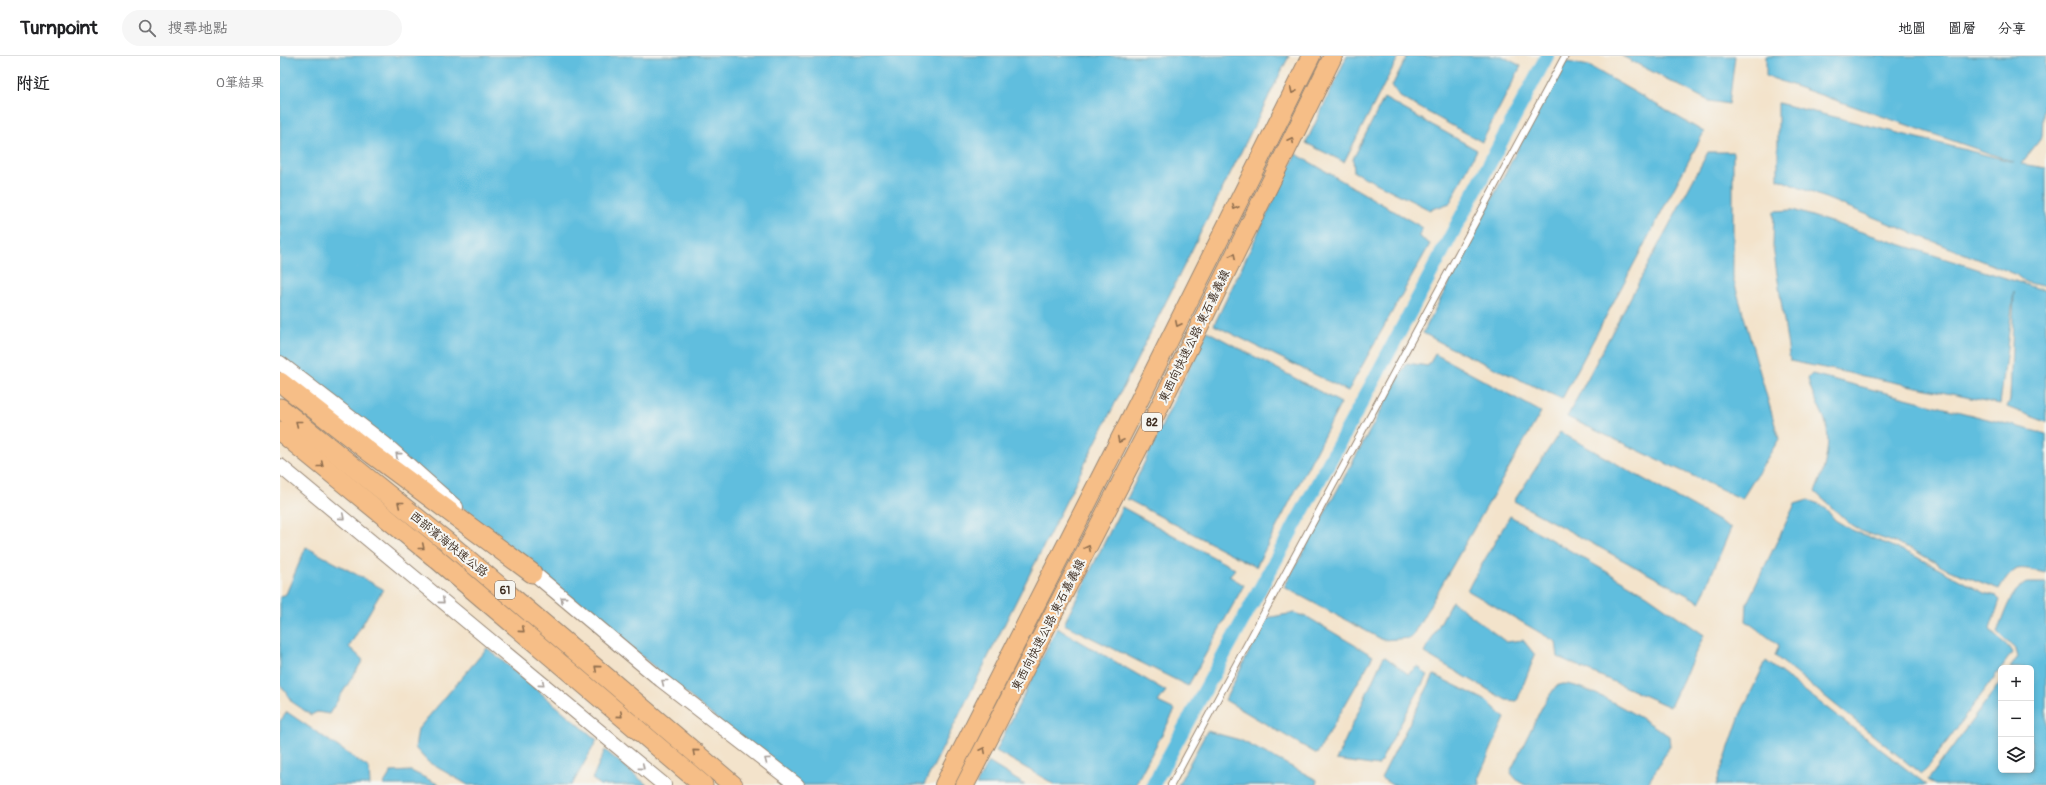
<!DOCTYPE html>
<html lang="zh-TW">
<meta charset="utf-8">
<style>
body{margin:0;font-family:Pangolin,"LXGW WenKai TC",sans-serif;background:#f6f6f6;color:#202124}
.controls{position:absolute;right:12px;bottom:12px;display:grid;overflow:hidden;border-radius:6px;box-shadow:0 2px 6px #0003}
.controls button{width:36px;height:36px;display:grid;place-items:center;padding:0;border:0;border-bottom:1px solid #e0e0e0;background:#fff;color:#202124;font:20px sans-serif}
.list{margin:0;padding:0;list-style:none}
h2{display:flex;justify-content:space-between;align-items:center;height:52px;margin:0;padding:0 16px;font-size:17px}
h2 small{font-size:13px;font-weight:400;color:#757577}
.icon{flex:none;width:22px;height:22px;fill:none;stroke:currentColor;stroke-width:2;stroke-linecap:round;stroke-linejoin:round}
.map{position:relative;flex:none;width:1766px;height:729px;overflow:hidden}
header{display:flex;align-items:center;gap:24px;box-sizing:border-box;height:56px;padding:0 20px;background:#fff;border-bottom:1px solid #e0e0e0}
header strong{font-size:19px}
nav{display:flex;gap:22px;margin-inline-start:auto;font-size:14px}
.search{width:280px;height:36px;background:#f6f6f6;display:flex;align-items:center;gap:10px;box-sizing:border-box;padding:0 14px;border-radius:22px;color:#757577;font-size:15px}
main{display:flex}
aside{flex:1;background:#fff}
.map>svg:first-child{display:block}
</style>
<header>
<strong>Turnpoint</strong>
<div class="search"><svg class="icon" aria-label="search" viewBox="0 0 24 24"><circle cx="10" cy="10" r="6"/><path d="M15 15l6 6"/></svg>搜尋地點</div>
<nav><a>地圖</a><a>圖層</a><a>分享</a></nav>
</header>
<main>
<aside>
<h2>附近<small>0筆結果</small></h2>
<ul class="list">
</ul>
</aside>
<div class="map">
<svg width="1766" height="729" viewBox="0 0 1766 729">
<rect width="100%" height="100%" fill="#f6f6f2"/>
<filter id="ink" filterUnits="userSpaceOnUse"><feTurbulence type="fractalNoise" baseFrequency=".025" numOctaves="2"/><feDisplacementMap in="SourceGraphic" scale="8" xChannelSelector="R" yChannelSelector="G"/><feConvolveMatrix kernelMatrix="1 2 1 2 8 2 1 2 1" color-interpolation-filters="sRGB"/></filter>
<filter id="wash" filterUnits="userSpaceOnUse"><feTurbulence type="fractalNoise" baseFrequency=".012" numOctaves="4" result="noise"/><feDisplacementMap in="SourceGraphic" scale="16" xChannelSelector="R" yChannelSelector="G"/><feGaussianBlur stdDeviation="0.9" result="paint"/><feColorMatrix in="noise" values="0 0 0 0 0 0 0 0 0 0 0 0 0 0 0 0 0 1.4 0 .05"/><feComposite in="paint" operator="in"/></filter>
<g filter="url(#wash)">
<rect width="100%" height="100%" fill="#f3e3cb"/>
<g fill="#60bede" stroke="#4e747e">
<path d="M0 0H1009L644 729H516L93 377 0 314Z"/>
<path d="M1067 0H1119L1064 106 1026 87Z"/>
<path d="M1127 0H1222L1241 10 1202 86 1120 41 1112 30Z"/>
<path d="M1342 0H1455L1449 48 1429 45Z"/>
<path d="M1486 0H1766L1762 81 1741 108 1766 112V231L1745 226 1735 218 1498 123V47L1734 106 1486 20Z"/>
<path d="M1283 5 1309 10 1424 76 1282 343 1169 291 1143 277Z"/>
<path d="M1104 42 1197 94 1170 147 1150 154 1074 116 1073 103Z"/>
<path d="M1428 96H1453V222L1499 383 1462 443 1287 361Z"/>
<path d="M1016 98 1143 172 1138 180 1150 188 1068 335 934 269Z"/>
<path d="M1513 154 1766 235V366L1727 351 1730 344 1734 235 1720 348 1510 305 1493 191 1494 155Z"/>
<path d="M927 275 1061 347 976 511 847 443Z"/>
<path d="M1155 298 1261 356 1131 582 1103 584 1004 531 1127 307 1148 310Z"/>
<path d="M1532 318 1766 378V517C1737 511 1735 507 1719 533L1666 513 1630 492 1581 475 1570 468 1535 436C1545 414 1554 381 1542 357 1537 346 1530 334 1528 322Z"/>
<path d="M1280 376 1451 472 1420 546 1234 445Z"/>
<path d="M1528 444 1539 448 1547 454 1555 464 1572 474 1631 498 1704 537 1716 540 1720 544 1710 573C1715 583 1728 586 1732 597L1646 714 1641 718 1495 600 1499 589 1466 565 1467 547 1515 448Z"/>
<path d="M842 451 955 513 949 520 964 529 908 630 784 568Z"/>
<path d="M1230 460 1367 539 1424 579 1390 651 1278 601 1276 586 1187 534Z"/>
<path d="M26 491 103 533 69 591 83 604 49 658 37 656 31 659 12 646 0 628V541L6 538Z"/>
<path d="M1748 527H1766V729H1655L1648 724 1721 625V714H1751V612H1730L1737 602 1735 593 1717 576C1724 561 1730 532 1748 527Z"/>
<path d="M1172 545 1226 586 1243 584 1255 599 1237 645 1226 644 1144 597Z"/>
<path d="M1014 557 1029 562 1093 600 1037 698 945 644 986 562Z"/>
<path d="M777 572 886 635 878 646 895 654 855 729H776L716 695Z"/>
<path d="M207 592 317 684 292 729H188L148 706 135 692 138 673Z"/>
<path d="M1104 600 1128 618 1138 610 1147 619 1098 710 1056 704Z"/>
<path d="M1486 605 1647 729H1436L1460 659Z"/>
<path d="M1154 619 1207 645 1225 662 1199 721 1200 729H1112L1101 722Z"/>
<path d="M1283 628C1305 627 1369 666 1389 680L1390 690 1367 729H1245L1238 725 1230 716 1263 649 1276 630Z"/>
<path d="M7 656 89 712 90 729H0V665Z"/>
<path d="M927 675 960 684 1037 724 1036 729H898Z"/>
<path d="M325 694 367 729H321L312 723Z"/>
<path d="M708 706 745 729H696Z"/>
<path d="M131 715 160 729H103L111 716Z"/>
</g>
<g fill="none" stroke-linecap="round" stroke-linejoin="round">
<path stroke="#60bede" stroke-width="14" d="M873 729 1095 322 1267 0"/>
</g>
</g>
<g filter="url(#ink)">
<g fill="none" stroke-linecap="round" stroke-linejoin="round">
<g stroke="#978674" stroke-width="8">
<path id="service" d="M891 729 1285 0"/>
</g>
<g stroke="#978674" stroke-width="16">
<g id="tertiary">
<path d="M0 307 105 388 176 451"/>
<path d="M0 410 384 729"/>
<path d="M245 510 381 624 517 729"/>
</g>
</g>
<g stroke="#978674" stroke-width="20">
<g id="primary">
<path d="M664 729 848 367 1031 0"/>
<path d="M685 729 868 374 1053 0"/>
</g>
</g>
<g stroke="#978674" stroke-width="21">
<g id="trunk">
<path d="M0 326 92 398 252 517"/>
<path d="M0 352 172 490 453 729"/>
<path d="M0 375 158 504 423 729"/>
</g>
</g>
<use href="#service" stroke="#fff" stroke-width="6"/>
<use href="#tertiary" stroke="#fff" stroke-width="14"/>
<use href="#primary" stroke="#f6be87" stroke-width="18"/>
<use href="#trunk" stroke="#f6be87" stroke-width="19"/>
</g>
<defs><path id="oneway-chevron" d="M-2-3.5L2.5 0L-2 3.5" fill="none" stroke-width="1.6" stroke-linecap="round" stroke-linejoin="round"/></defs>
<g stroke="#8f6d4d">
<use href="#oneway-chevron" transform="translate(1013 35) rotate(116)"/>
<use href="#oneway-chevron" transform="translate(1011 84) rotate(-63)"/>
<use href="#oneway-chevron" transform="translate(955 151) rotate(116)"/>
<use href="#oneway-chevron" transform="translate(953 200) rotate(-64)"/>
<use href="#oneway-chevron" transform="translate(898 268) rotate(116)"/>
<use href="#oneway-chevron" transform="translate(18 367) rotate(-142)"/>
<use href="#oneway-chevron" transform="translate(840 384) rotate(117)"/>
<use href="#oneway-chevron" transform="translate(41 409) rotate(39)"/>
<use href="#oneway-chevron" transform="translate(120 448) rotate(-141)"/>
<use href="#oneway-chevron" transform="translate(142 491) rotate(39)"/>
<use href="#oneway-chevron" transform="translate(808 492) rotate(-63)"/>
<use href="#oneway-chevron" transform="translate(242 574) rotate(40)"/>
<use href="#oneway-chevron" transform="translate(317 612) rotate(-140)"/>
<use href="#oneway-chevron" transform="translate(340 659) rotate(41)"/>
<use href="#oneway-chevron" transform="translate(703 694) rotate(-63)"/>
<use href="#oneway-chevron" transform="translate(415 696) rotate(-139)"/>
</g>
<g stroke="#a79f9a">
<use href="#oneway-chevron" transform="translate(118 399) rotate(-139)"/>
<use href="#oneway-chevron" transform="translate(62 461) rotate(40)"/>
<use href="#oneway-chevron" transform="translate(283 543) rotate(-140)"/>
<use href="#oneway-chevron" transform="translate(162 545) rotate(40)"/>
<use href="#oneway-chevron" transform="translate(384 626) rotate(-142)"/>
<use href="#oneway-chevron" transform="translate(262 628) rotate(40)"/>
<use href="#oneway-chevron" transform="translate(487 704) rotate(-143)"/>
<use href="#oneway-chevron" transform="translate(362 711) rotate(40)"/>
</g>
</g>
<g text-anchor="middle" stroke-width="4" stroke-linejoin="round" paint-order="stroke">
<g fill="#f6f6f2" stroke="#73675e" stroke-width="1">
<rect x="862" y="357" width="20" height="18" rx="3"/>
<rect x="215" y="525" width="20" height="18" rx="3"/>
</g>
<g font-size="11" font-weight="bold" fill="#3b2a1e">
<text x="872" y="370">82</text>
<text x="225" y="538">61</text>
</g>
<g font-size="12" fill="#3b2a1e" stroke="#f6f6f2">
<text transform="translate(914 280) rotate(-64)" y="4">東西向快速公路 東石嘉義線</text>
<text transform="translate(169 488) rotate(39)" y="4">西部濱海快速公路</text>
<text transform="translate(768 569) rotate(-63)" y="4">東西向快速公路 東石嘉義線</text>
</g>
</g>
</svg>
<div class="controls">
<button>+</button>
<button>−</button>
<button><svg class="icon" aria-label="layers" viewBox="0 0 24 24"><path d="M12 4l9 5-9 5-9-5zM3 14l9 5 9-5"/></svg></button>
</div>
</div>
</main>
